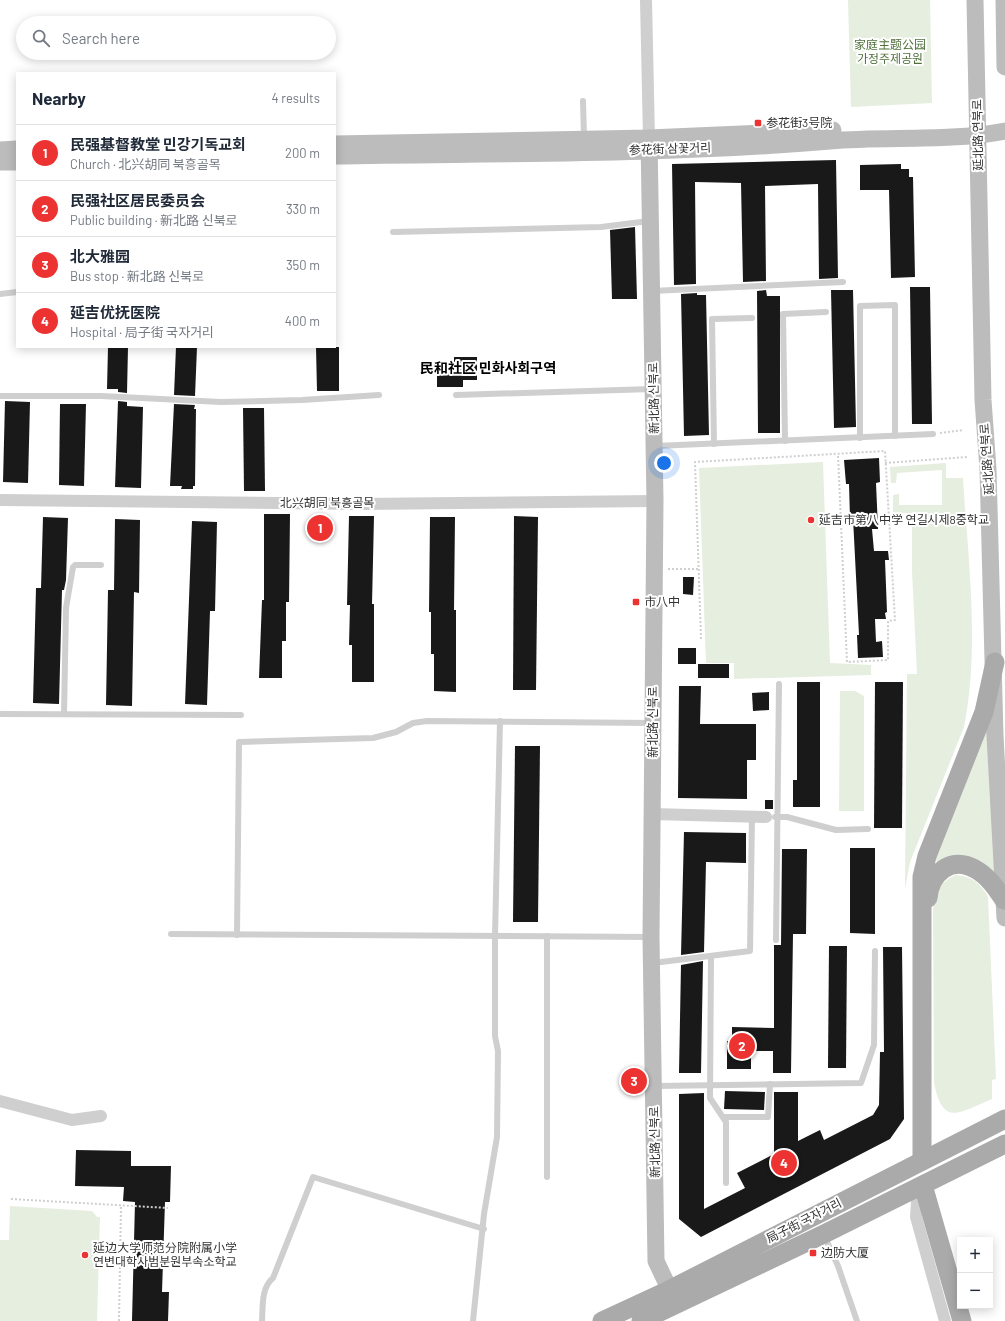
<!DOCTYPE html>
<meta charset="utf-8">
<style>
body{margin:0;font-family:Barlow,"Noto Sans SC","Noto Sans KR",sans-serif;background:#f6f6f7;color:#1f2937}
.controls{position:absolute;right:12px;bottom:12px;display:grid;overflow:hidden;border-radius:0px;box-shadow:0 2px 10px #0003}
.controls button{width:36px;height:36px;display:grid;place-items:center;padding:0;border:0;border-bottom:1px solid #e0e1e3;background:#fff;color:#1f2937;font:20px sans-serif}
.you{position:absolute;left:664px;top:463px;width:14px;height:14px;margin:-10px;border:3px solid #fff;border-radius:50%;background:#1a73e8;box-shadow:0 0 0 6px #1a73e833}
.badge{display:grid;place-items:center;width:26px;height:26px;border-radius:50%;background:#ec3331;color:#fff;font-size:13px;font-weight:700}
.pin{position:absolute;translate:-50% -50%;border:2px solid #fff;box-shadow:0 1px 4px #0006}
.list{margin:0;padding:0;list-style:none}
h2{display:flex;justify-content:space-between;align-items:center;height:52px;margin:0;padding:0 16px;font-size:17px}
h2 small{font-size:13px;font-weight:400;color:#747a83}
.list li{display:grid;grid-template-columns:26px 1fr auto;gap:12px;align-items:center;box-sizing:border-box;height:56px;padding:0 16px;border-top:1px solid #e0e1e3}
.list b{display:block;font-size:15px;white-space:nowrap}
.list p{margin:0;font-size:13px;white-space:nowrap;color:#747a83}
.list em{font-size:13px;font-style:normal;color:#747a83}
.icon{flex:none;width:22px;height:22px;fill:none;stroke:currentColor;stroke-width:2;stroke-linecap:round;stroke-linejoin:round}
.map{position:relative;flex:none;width:1005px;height:1321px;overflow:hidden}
.search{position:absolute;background:#fff;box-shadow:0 2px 10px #0003;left:16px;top:16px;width:320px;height:44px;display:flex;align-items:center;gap:10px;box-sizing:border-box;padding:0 14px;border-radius:22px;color:#747a83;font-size:15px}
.panel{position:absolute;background:#fff;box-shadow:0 2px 10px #0003;left:16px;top:72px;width:320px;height:276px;border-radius:0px}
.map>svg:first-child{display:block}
</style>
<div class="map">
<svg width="1005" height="1321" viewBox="0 0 1005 1321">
<rect width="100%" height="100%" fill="#fff"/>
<g fill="#e6eee0">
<path d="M848 0H930L932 103 851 107Z"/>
<path d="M823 462 830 663 871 665V675L734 679V663H706L699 468Z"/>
<path d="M946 463V478H963C968 560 980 646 964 727L910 862 905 889 907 674H917L912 571V513H893V495L899 494V505H942V470L897 473 896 483H891L890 467Z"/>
<path d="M840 691H855L864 696V811H839Z"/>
<path d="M988 726 995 876 939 864 935 860Z"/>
<path d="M956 875C972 876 980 883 988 897L996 1079 992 1080V1099C960 1112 943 1128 934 1083L933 911C934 895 940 881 956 875Z"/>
<path d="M10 1206 92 1211 97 1217H100L97 1321H0V1240H9Z"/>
</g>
<g fill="#191919">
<path d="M836 160 838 278 819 279 818 184 765 186 766 281 743 282 741 183 695 182 696 284 674 285 672 164Z"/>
<path d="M901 164V169H909V177H913L915 277 891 278 889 190H860V165Z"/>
<path d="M635 227 637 299H612L610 230Z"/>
<path d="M910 287H930L932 424H912Z"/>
<path d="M766 290 767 296H780V433H758L757 291Z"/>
<path d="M831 290H853L856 427 834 428Z"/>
<path d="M697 293V295H706L709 435 684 436 681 294Z"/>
<path d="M108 347H128L127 393 118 392V389H107Z"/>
<path d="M176 347H197L195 396 174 395Z"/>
<path d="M316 347H339V391H317Z"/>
<path d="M454 357H477V380H463V387H437V363H454Z"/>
<path d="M5 401 30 402 28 483 3 482Z"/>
<path d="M118 401 127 402V406L143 407 141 488 115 487Z"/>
<path d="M60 404H86L84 486 59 485Z"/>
<path d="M174 404 195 405 194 409H196L195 486H193V489H181L182 486H170Z"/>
<path d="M243 408H264L265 491H244Z"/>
<path d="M879 458 880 482 876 483 878 529H872L874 551H888L889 560H885L887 612 885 613 886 619H875L876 642 882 641 883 657 858 658 857 635H859L853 518H850L849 484H846L844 460Z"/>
<path d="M264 514H290L289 602H286V641H282V678H259L262 600H264Z"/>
<path d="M349 516H374L372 604H374V682H352V645H349L350 605H347Z"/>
<path d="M514 516 538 517 536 690H513Z"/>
<path d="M43 517 68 518 66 580 64 590H62L59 704 33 703 36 588H41Z"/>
<path d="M430 517H455L454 610H456V692L434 691V654H431V612H429Z"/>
<path d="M115 519 140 520 139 593 134 592 132 706 106 705 108 590H114Z"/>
<path d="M192 521 217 522 215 611H210L207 705 185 704Z"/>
<path d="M683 577H694L693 595 683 594Z"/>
<rect x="678" y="648" width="18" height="16"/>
<rect x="698" y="664" width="31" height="14"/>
<path d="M797 682H820V807H793V780H797Z"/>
<path d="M875 682H903L902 828H874Z"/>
<path d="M679 686H701L700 724H756V760H747V799L678 798Z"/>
<path d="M769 692V710L753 711 752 693Z"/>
<path d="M515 746H540L538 922H513Z"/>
<rect x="765" y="800" width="8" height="9"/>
<path d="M684 832 746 833V863L706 862 704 952 681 955Z"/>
<path d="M850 848H875V934L850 933Z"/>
<path d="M782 849H807L806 934H793L791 1073H773V1051H751V1069H727V1041H732V1027L774 1028V945H781Z"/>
<path d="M829 946H847L846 1068H828Z"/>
<path d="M883 947H902L904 1119 890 1139 701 1237 679 1219V1094L704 1093V1209L745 1188 737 1173 774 1154V1092H798V1141L820 1130 824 1140 873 1115 879 1105 880 1052H884Z"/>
<path d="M703 961 701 1073H679L681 965Z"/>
<path d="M725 1091 765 1092 764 1110 724 1109Z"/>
<path d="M76 1150 131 1151V1166H171L170 1202H165L162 1292H169L168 1321H132L135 1202 123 1201 124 1187 75 1186Z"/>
</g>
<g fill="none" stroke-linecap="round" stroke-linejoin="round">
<g stroke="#cfcfcf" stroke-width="2" stroke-dasharray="2 2" stroke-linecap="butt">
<path d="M940 433 963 430"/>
<path d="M885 463 967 457"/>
<path d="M668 569H699"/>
<path d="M701 639 695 462 885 451 895 620 888 621V660L847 662 838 454"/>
<path d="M11 1199 168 1208"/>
<path d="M119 1321 121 1205"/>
</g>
<g stroke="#cfcfcf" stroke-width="6">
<path d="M583 101 584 138"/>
<path d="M393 232 601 227 649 221"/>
<path d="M652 291 843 282"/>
<path d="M0 294 17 292"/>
<path d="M456 395 652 389"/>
<path d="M0 396H101L221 402 302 400 379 395"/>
<path d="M860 438V306L895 305V436"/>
<path d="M785 441 783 314 826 312"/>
<path d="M714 444 712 319 752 318"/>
<path d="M656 446 933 434"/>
<path d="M0 714 241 715"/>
<path d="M64 714 66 608 73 567 75 565H101"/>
<path d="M775 817H787L836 830 868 829"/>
<path d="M171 934 650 937"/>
<path d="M237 935 239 742 373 738 396 732 413 723 427 721 652 723"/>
<path d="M776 940 779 684"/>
<path d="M711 956 710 1098 726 1122V1183"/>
<path d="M653 963 750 951 752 816"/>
<path d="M655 1086 861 1083 874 1045 875 951"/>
<path d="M724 1117H768L770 1084"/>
<path d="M547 1177V936"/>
<path d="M824 1235 838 1266 857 1321"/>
<path d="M262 1321C263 1306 261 1288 273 1278L313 1177 484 1229"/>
<path d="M473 1321 484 1214 497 1137 498 1051 495 1036V936L500 721"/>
</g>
<g stroke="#cfcfcf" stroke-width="12">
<path d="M646 0 649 138"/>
<path d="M0 500 359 504 655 501"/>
<path d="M652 814 766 817"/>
<path d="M0 1101 72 1120 101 1116"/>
<path d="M918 1187 916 1217 945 1321"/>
</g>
<g stroke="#bcbcbc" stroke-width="17">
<path d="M975 0 983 400 988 469 995 736 1005 918"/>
<path d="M1004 0 1005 67"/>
<path d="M649 138 655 501 651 937 656 1261 675 1301"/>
<path d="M335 144 649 138 833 130"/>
<path d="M0 150 17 149"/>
<path d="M335 156C500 153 666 155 830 141 888 136 947 142 1005 131"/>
<path d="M0 162H17"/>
</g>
<g stroke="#aaa" stroke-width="19">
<path d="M928 898C930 874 951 855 975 869 988 876 996 888 1004 900"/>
<path d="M922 1161V877L927 856 984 712 995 662"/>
<path d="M923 1185 962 1321"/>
<path d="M602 1321 669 1290 1005 1119"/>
<path d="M641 1321 824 1234 1005 1144"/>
</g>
</g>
<g fill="#ec3331" stroke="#fff" stroke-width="1.5">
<rect x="754" y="119" width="8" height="8" rx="2"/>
<circle cx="811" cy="520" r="4"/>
<rect x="632" y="598" width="8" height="8" rx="2"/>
<rect x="809" y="1249" width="8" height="8" rx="2"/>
<circle cx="85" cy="1255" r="4"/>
</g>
<g text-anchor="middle" stroke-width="4" stroke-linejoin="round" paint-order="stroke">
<g font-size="12" fill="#50703c" stroke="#fff">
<text x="890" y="49">家庭主题公园<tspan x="890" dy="14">가정주제공원</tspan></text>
</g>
<g font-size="12" fill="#323232" stroke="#fff" text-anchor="start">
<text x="766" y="127">参花街3号院</text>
<text x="819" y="524">延吉市第八中学 연길시제8중학교</text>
<text x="644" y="606">市八中</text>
<text x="93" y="1252">延边大学师范分院附属小学<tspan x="93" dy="14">연변대학사범분원부속소학교</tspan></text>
<text x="821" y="1257">边防大厦</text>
</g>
<g font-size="12" fill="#323232" stroke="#fff">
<text transform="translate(978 135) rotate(-91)" y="4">延北路 연북로</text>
<text transform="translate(670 149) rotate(-2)" y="4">参花街 삼꽃거리</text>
<text transform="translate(654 398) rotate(-91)" y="4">新北路 신북로</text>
<text transform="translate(987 459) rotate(-94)" y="4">延北路 연북로</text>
<text x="327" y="507">北兴胡同 북흥골목</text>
<text transform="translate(653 722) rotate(-90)" y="4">新北路 신북로</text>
<text transform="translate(655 1142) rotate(-91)" y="4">新北路 신북로</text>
<text transform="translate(804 1221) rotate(-27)" y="4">局子街 국자거리</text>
</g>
<g font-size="14" font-weight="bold" fill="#000" stroke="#fff">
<text x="488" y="373">民和社区 민화사회구역</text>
</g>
</g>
</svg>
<div class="controls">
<button>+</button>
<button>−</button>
</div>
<div class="you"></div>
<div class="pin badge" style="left:320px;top:528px">1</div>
<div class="pin badge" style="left:742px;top:1046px">2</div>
<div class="pin badge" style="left:634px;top:1081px">3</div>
<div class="pin badge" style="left:784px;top:1163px">4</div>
<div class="search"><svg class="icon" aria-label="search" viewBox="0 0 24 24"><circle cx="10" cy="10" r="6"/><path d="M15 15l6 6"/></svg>Search here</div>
<section class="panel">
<h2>Nearby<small>4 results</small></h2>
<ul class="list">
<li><span class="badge">1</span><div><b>民强基督教堂 민강기독교회</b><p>Church · 北兴胡同 북흥골목</p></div><em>200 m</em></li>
<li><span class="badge">2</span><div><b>民强社区居民委员会</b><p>Public building · 新北路 신북로</p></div><em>330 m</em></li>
<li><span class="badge">3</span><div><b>北大雅园</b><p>Bus stop · 新北路 신북로</p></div><em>350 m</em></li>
<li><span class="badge">4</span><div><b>延吉优抚医院</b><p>Hospital · 局子街 국자거리</p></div><em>400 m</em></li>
</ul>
</section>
</div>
